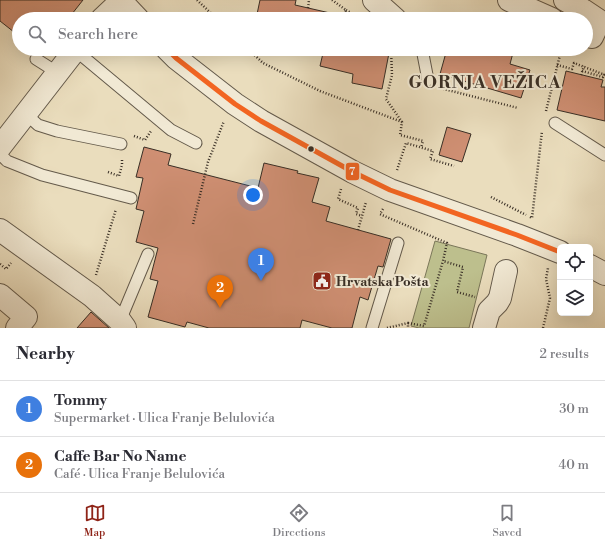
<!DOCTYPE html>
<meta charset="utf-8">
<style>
body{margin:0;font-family:"Libre Bodoni",serif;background:#f2f2f3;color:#2b2b33}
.controls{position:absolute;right:12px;bottom:12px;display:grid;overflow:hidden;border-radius:6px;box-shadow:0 4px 16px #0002}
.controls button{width:36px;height:36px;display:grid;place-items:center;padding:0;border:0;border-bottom:1px solid #e1e1e2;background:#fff;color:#2b2b33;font:20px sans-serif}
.you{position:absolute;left:253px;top:195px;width:14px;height:14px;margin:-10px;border:3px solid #fff;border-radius:50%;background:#1a73e8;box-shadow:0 0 0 6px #1a73e833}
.badge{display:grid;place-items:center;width:26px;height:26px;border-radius:50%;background:#8f2418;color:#fff;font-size:13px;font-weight:700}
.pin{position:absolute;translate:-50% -33px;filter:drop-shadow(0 1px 2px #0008)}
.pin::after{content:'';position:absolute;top:21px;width:14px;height:12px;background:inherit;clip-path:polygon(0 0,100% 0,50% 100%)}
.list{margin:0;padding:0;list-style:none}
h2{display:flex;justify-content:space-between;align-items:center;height:52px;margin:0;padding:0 16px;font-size:17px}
h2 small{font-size:13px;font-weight:400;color:#7c7c81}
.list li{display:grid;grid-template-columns:26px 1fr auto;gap:12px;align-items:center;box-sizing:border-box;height:56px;padding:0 16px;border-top:1px solid #e1e1e2}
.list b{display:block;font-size:15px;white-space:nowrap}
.list p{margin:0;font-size:13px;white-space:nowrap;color:#7c7c81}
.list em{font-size:13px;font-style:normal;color:#7c7c81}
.icon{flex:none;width:22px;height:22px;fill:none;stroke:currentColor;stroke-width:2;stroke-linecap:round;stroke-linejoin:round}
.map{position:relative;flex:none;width:605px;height:328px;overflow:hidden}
.search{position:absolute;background:#fff;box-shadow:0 4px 16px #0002;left:12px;right:12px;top:12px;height:44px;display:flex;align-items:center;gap:10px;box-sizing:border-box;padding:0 14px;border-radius:22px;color:#7c7c81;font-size:15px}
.sheet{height:164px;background:#fff}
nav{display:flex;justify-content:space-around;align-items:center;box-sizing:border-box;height:56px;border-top:1px solid #e1e1e2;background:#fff;font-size:11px;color:#7c7c81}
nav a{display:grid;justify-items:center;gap:2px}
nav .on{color:#8f2418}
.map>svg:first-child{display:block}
</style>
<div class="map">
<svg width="605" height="328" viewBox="0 0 605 328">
<rect width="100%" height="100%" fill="#eaddbd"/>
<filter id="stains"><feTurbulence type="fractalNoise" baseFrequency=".005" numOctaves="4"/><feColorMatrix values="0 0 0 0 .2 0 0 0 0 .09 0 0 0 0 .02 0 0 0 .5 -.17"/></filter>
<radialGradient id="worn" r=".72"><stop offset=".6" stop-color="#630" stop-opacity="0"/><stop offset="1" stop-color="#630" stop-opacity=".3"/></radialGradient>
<path fill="#bdbf8d" stroke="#7a7659" d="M435 241 487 255 469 328H419L411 326Z"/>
<g fill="#cf8f73" stroke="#382e25">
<path d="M0 0H83L68 19H19V36L0 21Z"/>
<path d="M260 0H296L295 5 330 13 329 19H256Z"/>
<path d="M324 49H371L389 53 382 89 352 83 353 74 320 66Z"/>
<path d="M447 49H514L510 64 530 70 521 98 440 74Z"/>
<path d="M566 71 603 80 601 87H605V121L557 110Z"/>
<path d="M447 127 471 134 462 162 439 155Z"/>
<path d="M144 147 171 154 168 165 258 188 264 163 298 171 297 173 319 178 312 202 330 207 326 221 391 239 383 267 378 266 368 300 360 297 352 328H332L302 320 300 328H209L187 322 185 327 148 317 158 281 150 279 158 248 136 242 144 211 136 209 143 178 136 177Z"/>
<path d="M91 312 109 328H77Z"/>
</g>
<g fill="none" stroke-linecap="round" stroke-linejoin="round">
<g stroke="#645a4b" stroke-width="13">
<g id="lane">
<path d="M422 49 428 80"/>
<path d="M75 50 171 130 196 143"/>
<path d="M36 59 58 73"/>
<path d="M26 114 38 125 57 131 121 144"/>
<path d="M555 123 605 155"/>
<path d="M0 154 7 161 42 175 131 198"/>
<path d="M120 321 148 254"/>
<path d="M372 328 398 243"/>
</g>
</g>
<g stroke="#645a4b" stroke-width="24">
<g id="street">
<path d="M120 0 138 19"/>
<path d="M374 0 395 19"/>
<path d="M509 0 552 19"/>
<path d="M565 0 583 10 598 20V24L592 37"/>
<path d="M102 19 121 1"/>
<path d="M167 49 176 58 235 104 261 121 353 172 390 190 517 235 560 252"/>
<path d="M0 147 76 49"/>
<path d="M0 230 92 296 120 321 125 328"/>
<path d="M590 266 605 274"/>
<path d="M0 295 26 317 17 328"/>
<path d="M484 328 489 311 497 303 500 298 506 271"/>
</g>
</g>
<g stroke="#382e25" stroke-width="2.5" stroke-dasharray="1 2" stroke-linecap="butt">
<path d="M197 0 217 19"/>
<path d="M332 0 346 10 343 16"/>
<path d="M308 8 309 0"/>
<path d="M346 10 360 19"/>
<path d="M345 19 346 18"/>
<path d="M248 49 263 63 320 91 402 122"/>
<path d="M391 49 392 75 386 99 402 122 400 135 423 141 421 148"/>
<path d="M375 50V49"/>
<path d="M557 65 572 69 574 63 605 75"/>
<path d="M582 71 603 77 604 74"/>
<path d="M581 75 584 66"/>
<path d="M440 88 518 108"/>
<path d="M546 111 561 51 558 49"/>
<path d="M134 136 145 140 151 131"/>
<path d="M397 170 406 143 433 151 430 159 454 166"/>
<path d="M108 172 119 176 122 165V159"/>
<path d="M341 189 338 199 358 208 356 214 362 216"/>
<path d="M491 197 526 215"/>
<path d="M383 209 380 214 382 215 447 243 443 261 463 267 457 292 475 297"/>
<path d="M530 217 532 218 542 131"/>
<path d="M193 224 208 162 224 121"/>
<path d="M358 230 366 202"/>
<path d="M0 264 6 269 11 263"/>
<path d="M96 275 116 209"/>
<path d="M408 323 424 326 443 261"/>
<path d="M387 328 408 323V328"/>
<path d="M543 328 550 298 546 279 548 268"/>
</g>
<use href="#lane" stroke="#f1e9d4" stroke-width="11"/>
<use href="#street" stroke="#f1e9d4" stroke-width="22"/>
<g stroke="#f1e9d4" stroke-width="8">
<path id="bus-1" d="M167 49 176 58 235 104 261 121 353 172 390 190 517 235 560 252"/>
</g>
<use href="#bus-1" stroke="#f26522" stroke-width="5"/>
</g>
<defs>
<g id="civic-square" transform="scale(1)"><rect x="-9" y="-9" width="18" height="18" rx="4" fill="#8f2418" stroke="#f1e9d4"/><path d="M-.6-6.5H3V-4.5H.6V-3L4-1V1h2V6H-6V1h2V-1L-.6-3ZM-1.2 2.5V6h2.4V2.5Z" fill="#fff"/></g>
</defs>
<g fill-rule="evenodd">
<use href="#civic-square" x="322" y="281"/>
</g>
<circle fill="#382e25" stroke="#f1e9d4" stroke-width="1.5" cx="311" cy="149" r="3.5"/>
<g text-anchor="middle" stroke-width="4" stroke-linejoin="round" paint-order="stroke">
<g font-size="13" font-weight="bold" fill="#382e25" stroke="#f1e9d4" text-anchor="start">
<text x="336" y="286">Hrvatska Pošta</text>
</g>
<g font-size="17" font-weight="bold" letter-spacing="1" fill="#382e25" stroke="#f1e9d4">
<text x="485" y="88">GORNJA VEŽICA</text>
</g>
</g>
<rect stroke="#f1e9d4" stroke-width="1.5" x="345" y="162" width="15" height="19" rx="4" fill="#f26522"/>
<g font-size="11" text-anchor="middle" font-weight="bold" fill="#fff">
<text x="352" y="175">7</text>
</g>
<rect width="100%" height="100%" filter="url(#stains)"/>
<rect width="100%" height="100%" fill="url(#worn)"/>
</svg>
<div class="controls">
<button><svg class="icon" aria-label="locate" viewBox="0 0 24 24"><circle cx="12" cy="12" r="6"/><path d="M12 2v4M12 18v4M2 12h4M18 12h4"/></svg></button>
<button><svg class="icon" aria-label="layers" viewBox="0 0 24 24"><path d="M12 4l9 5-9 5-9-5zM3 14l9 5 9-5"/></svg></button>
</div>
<div class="you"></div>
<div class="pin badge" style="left:261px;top:281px;background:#3f7fe0">1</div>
<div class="pin badge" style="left:220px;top:308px;background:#e8710a">2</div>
<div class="search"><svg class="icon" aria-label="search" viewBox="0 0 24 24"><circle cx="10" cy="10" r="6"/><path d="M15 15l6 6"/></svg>Search here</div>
</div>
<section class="sheet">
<h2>Nearby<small>2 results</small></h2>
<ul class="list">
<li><span class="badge" style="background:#3f7fe0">1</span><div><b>Tommy</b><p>Supermarket · Ulica Franje Belulovića</p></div><em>30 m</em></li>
<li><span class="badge" style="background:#e8710a">2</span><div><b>Caffe Bar No Name</b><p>Café · Ulica Franje Belulovića</p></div><em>40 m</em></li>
</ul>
</section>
<nav>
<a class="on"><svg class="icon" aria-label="map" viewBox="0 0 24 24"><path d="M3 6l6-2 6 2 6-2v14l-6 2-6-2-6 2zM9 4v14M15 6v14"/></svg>Map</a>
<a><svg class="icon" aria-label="directions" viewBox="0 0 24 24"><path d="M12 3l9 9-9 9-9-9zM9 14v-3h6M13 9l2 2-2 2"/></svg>Directions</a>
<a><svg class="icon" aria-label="saved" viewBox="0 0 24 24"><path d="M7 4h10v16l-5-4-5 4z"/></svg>Saved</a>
</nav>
